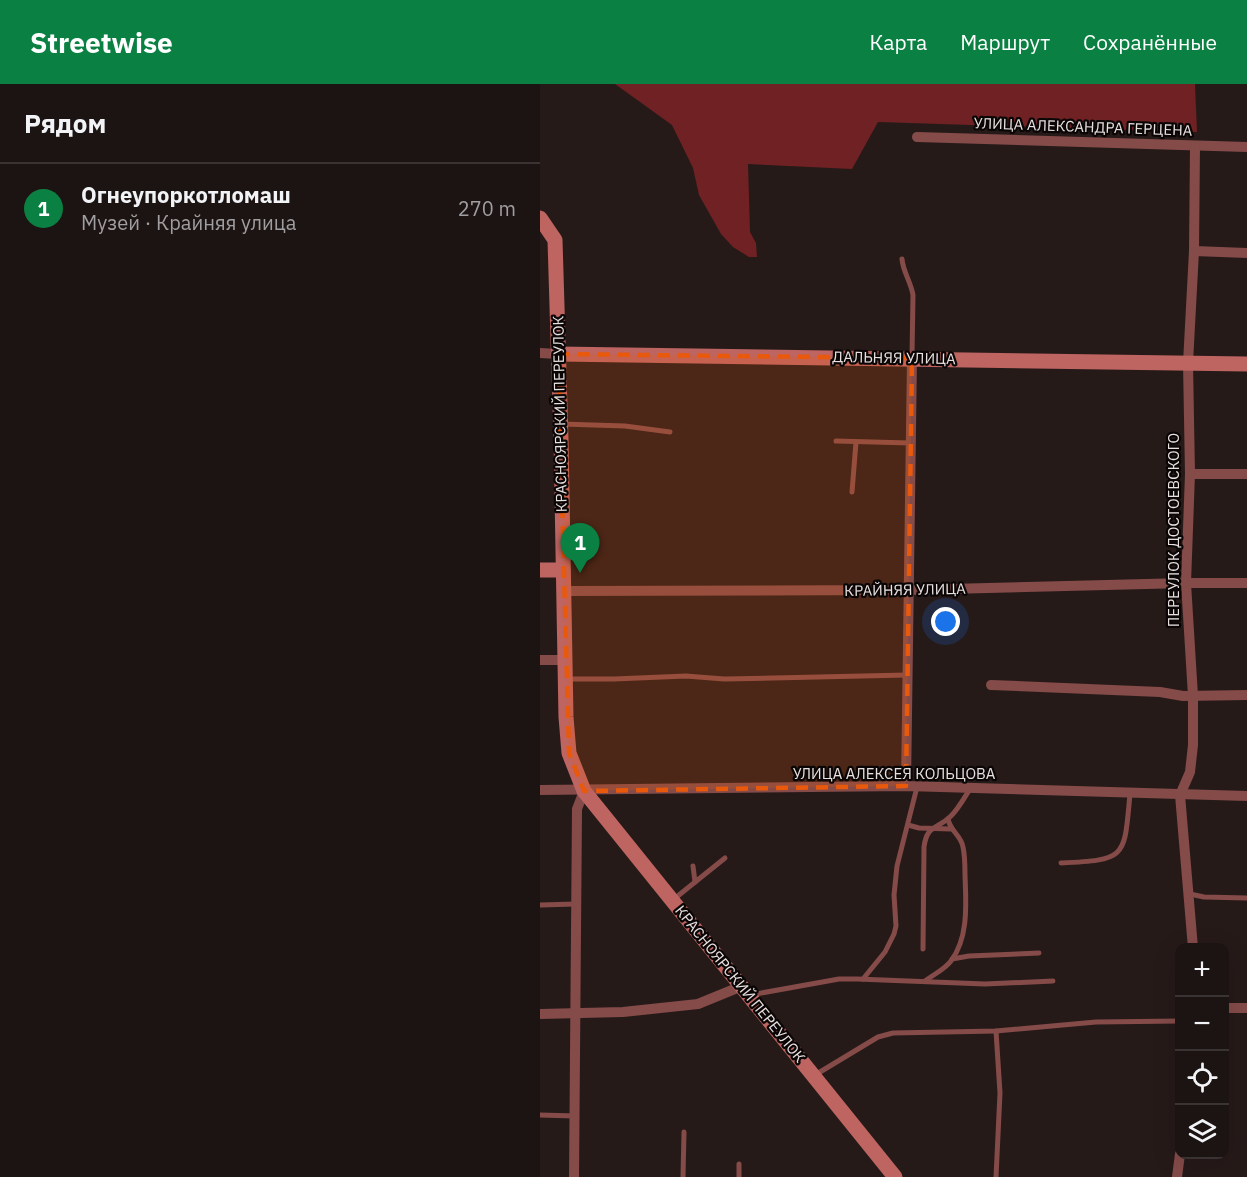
<!DOCTYPE html>
<html lang="ru">
<meta charset="utf-8">
<style>
body{margin:0;font-family:"IBM Plex Sans",sans-serif;background:#292121;color:#f1f3f6}
.controls{position:absolute;right:18px;bottom:18px;display:grid;overflow:hidden;border-radius:12px;box-shadow:0 6px 24px #0002}
.controls button{width:54px;height:54px;display:grid;place-items:center;padding:0;border:0;border-bottom:2px solid #3a3333;background:#1c1413;color:#f1f3f6;font:30px sans-serif}
.you{position:absolute;left:406px;top:538px;width:21px;height:21px;margin:-15px;border:4px solid #fff;border-radius:50%;background:#1a73e8;box-shadow:0 0 0 9px #1a73e833}
.badge{display:grid;place-items:center;width:39px;height:39px;border-radius:50%;background:#0b8043;color:#fff;font-size:20px;font-weight:700}
.pin{position:absolute;translate:-50% -50px;filter:drop-shadow(0 2px 3px #0008)}
.pin::after{content:'';position:absolute;top:32px;width:21px;height:18px;background:inherit;clip-path:polygon(0 0,100% 0,50% 100%)}
.list{margin:0;padding:0;list-style:none}
h2{display:flex;justify-content:space-between;align-items:center;height:78px;margin:0;padding:0 24px;font-size:26px}
h2 small{font-size:20px;font-weight:400;color:#a09ea0}
.list li{display:grid;grid-template-columns:39px 1fr auto;gap:18px;align-items:center;box-sizing:border-box;height:90px;padding:0 24px;border-top:2px solid #3a3333}
.list b{display:block;font-size:22px;white-space:nowrap}
.list p{margin:0;font-size:20px;white-space:nowrap;color:#a09ea0}
.list em{font-size:20px;font-style:normal;color:#a09ea0}
.icon{flex:none;width:33px;height:33px;fill:none;stroke:currentColor;stroke-width:2;stroke-linecap:round;stroke-linejoin:round}
.map{position:relative;flex:none;width:707px;height:1093px;overflow:hidden}
header{display:flex;align-items:center;gap:36px;box-sizing:border-box;height:84px;padding:0 30px;background:#0b8043;color:#fff}
header strong{font-size:28px}
nav{display:flex;gap:33px;margin-inline-start:auto;font-size:21px}
main{display:flex}
aside{flex:1;background:#1c1413}
.map>svg:first-child{display:block}
</style>
<header>
<strong>Streetwise</strong>
<nav><a>Карта</a><a>Маршрут</a><a>Сохранённые</a></nav>
</header>
<main>
<aside>
<h2>Рядом<small></small></h2>
<ul class="list">
<li><span class="badge">1</span><div><b>Огнеупоркотломаш</b><p>Музей · Крайняя улица</p></div><em>270 m</em></li>
</ul>
</aside>
<div class="map">
<svg width="707" height="1093" viewBox="0 0 707 1093">
<rect width="100%" height="100%" fill="#261a19"/>
<path fill="#702123" d="M75 0H655L657 48 338 38 312 85 208 80 210 148 216 159 217 173H209L193 163 181 150 159 111 153 84 132 41Z"/>
<g fill="none" stroke-linecap="round" stroke-linejoin="round">
<g stroke="#844b49" stroke-width="5">
<path d="M362 175C363 188 371 198 373 211L372 272"/>
<path d="M21 340 85 342 130 348"/>
<path d="M296 357 370 359"/>
<path d="M312 408 316 358"/>
<path d="M27 595H74L146 592 184 595 367 591"/>
<path d="M368 741 379 744 411 745"/>
<path d="M521 779C588 776 584 773 590 710"/>
<path d="M153 782 155 798"/>
<path d="M650 810 664 813 707 814"/>
<path d="M134 815 185 774"/>
<path d="M0 821 36 820"/>
<path d="M383 865 384 763C387 740 397 746 411 732 419 724 424 714 430 705"/>
<path d="M412 875 429 872 499 869"/>
<path d="M323 895 345 868 354 850 356 842 354 811 357 782 377 703"/>
<path d="M385 897C394 890 404 886 411 877 429 853 426 819 425 791 425 782 425 772 423 763 421 751 410 747 408 735"/>
<path d="M210 911 299 895H317L445 900 513 897"/>
<path d="M275 991 338 953 353 949 456 947 556 938 640 937"/>
<path d="M0 1031 35 1032"/>
<path d="M199 1080V1093"/>
<path d="M143 1093 144 1048"/>
<path d="M456 1093 460 1009 456 947"/>
</g>
<g stroke="#844b49" stroke-width="10">
<path d="M377 53 707 63"/>
<path d="M654 167 707 169"/>
<path d="M0 269 18 270"/>
<path d="M650 390H707"/>
<path d="M23 507 368 506 646 499H707"/>
<path d="M0 576H25"/>
<path d="M451 601 620 608 643 612 707 611"/>
<path d="M366 702 372 274"/>
<path d="M0 706 366 702 707 712"/>
<path d="M653 864 640 711 650 688 653 661V612L646 499 650 390 648 279 654 167 655 62"/>
<path d="M684 924H707"/>
<path d="M0 930 83 928 158 920 202 902"/>
<path d="M34 1093 37 725 44 707"/>
<path d="M637 1093 640 1070"/>
</g>
<g stroke="#be6461" stroke-width="15">
<path d="M0 134 15 156 21 355 26 633 29 669 44 707 355 1093"/>
<path d="M18 270 707 280"/>
<path d="M0 486H23"/>
</g>
</g>
<path fill="#e8590c" fill-opacity="0.2" stroke="#e8590c" stroke-width="4.5" stroke-dasharray="12 8" stroke-linejoin="round" d="M18 270 372 274 366 702 44 707 29 669Z"/>
<g text-anchor="middle" stroke-width="4.5" stroke-linejoin="round" paint-order="stroke">
<g font-size="15" fill="#e9e0e0" stroke="#0b0606">
<text transform="translate(543 43) rotate(2)" y="5">УЛИЦА АЛЕКСАНДРА ГЕРЦЕНА</text>
<text transform="translate(354 274) rotate(1)" y="5">ДАЛЬНЯЯ УЛИЦА</text>
<text transform="translate(20 330) rotate(-91)" y="5">КРАСНОЯРСКИЙ ПЕРЕУЛОК</text>
<text transform="translate(634 446) rotate(-90)" y="5">ПЕРЕУЛОК ДОСТОЕВСКОГО</text>
<text transform="translate(365 506) rotate(-1)" y="5">КРАЙНЯЯ УЛИЦА</text>
<text x="354" y="695">УЛИЦА АЛЕКСЕЯ КОЛЬЦОВА</text>
<text transform="translate(200 900) rotate(51)" y="5">КРАСНОЯРСКИЙ ПЕРЕУЛОК</text>
</g>
</g>
</svg>
<div class="controls">
<button>+</button>
<button>−</button>
<button><svg class="icon" aria-label="locate" viewBox="0 0 24 24"><circle cx="12" cy="12" r="6"/><path d="M12 2v4M12 18v4M2 12h4M18 12h4"/></svg></button>
<button><svg class="icon" aria-label="layers" viewBox="0 0 24 24"><path d="M12 4l9 5-9 5-9-5zM3 14l9 5 9-5"/></svg></button>
</div>
<div class="you"></div>
<div class="pin badge" style="left:40px;top:489px">1</div>
</div>
</main>
